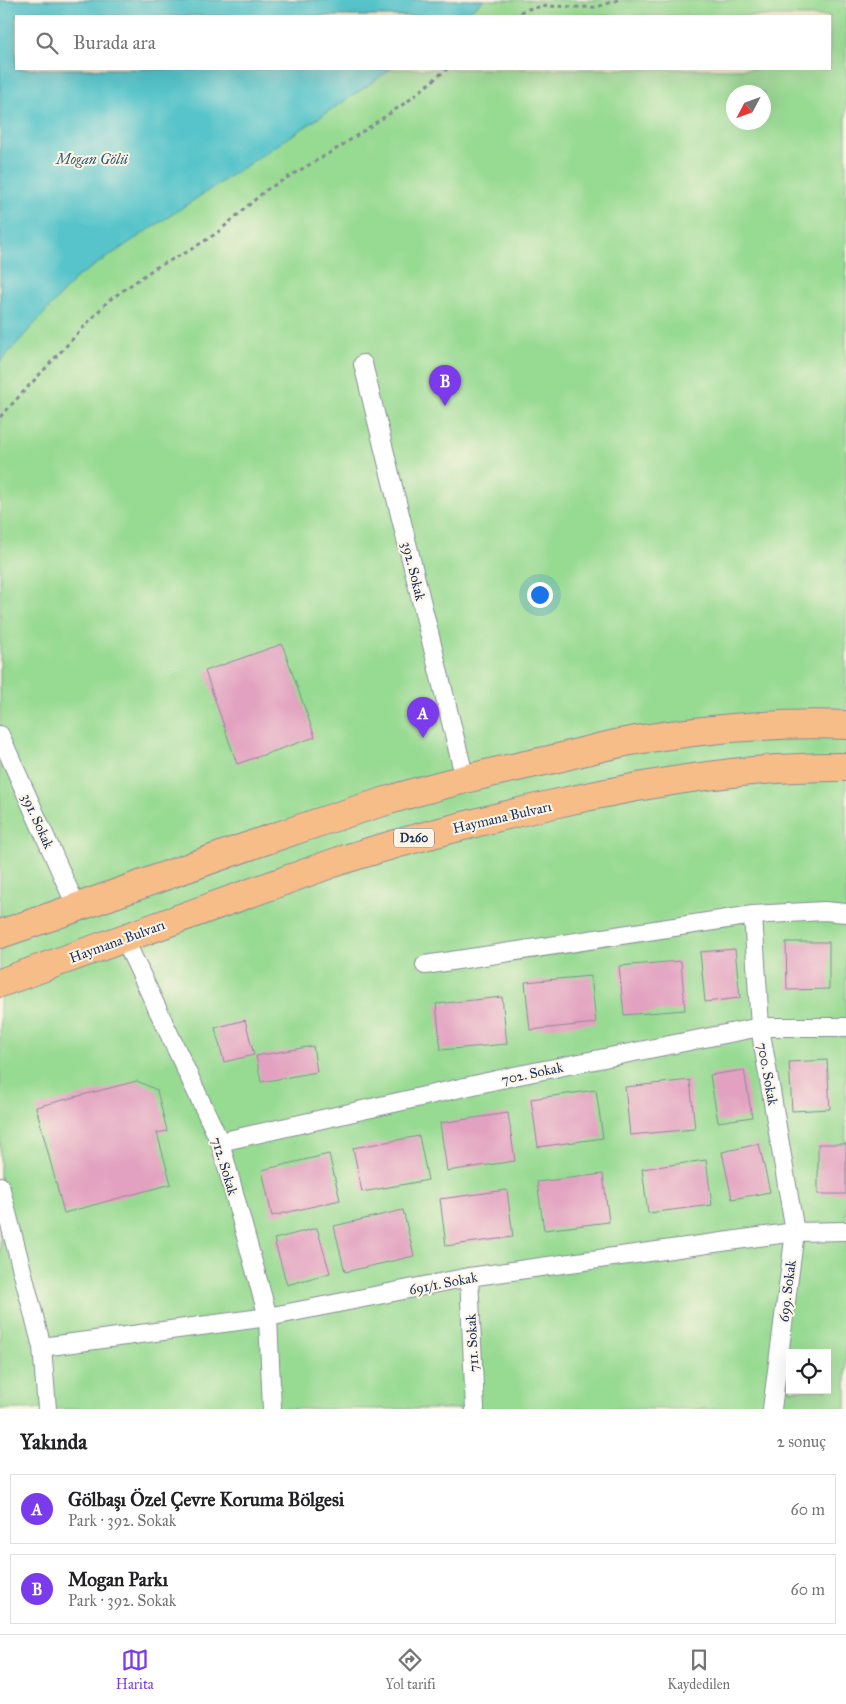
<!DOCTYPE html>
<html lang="tr">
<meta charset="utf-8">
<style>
body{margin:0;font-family:"IM FELL Great Primer",serif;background:#f2f2f2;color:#202124}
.controls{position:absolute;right:15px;bottom:15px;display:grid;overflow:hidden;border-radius:0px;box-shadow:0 5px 20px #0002}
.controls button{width:45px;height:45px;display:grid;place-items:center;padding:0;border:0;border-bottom:1px solid #e0e0e0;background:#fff;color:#202124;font:25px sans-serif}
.compass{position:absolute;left:726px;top:85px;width:45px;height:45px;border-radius:50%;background:#fff;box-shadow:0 5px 20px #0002;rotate:229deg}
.you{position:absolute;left:539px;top:594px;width:18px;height:18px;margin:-12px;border:4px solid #fff;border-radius:50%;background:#1a73e8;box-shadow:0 0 0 8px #1a73e833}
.badge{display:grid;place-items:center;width:32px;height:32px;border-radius:50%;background:#7c3aed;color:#fff;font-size:16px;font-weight:700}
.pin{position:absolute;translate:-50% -41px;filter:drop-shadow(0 1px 2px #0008)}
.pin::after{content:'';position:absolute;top:26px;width:18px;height:15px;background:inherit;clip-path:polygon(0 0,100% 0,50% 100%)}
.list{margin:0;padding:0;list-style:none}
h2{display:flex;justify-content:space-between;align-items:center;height:65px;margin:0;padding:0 20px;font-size:21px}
h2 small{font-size:16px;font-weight:400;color:#757577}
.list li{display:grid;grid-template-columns:32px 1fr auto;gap:15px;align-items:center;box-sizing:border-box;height:70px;margin:0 10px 10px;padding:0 10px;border:1px solid #e0e0e0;border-radius:0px}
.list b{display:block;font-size:19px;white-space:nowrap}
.list p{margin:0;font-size:16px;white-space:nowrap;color:#757577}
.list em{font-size:16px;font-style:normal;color:#757577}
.icon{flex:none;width:28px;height:28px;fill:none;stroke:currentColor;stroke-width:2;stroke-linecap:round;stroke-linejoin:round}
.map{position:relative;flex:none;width:846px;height:1409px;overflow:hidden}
.search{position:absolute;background:#fff;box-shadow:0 5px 20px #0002;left:15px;right:15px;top:15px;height:55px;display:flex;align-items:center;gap:12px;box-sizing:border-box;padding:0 18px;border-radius:0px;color:#757577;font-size:19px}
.sheet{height:225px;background:#fff}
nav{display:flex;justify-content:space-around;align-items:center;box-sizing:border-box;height:70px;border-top:1px solid #e0e0e0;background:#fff;font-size:14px;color:#757577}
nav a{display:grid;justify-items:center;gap:2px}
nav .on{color:#7c3aed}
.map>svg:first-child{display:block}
</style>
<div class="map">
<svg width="846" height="1409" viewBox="0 0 846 1409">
<rect width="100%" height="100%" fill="#fcf5e5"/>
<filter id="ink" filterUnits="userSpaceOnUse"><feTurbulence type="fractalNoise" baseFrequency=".02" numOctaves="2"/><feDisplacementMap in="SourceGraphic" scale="10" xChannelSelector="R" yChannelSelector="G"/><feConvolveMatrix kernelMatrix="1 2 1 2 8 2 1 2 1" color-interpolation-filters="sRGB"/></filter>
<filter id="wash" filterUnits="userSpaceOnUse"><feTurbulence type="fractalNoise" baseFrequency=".0096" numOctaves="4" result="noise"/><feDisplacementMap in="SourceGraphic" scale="20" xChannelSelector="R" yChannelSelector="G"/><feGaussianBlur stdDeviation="1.12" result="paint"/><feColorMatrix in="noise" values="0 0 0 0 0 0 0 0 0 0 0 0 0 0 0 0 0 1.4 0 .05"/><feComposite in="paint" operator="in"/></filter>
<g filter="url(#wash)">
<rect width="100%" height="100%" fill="#f0e9cd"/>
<path fill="#97da92" stroke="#598478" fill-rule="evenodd" d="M0 0H846V1409H0ZM16 16H830V69H16ZM734 92H764V122H734ZM790 1353H827V1390H790Z"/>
<path fill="#56c4ca" stroke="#387a94" d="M0 0H484L462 16H16V69H391L367 86 77 277 0 362Z"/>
<g id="blocks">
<g fill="#e2a1c0">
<path d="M282 644 315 737 237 764 205 671Z"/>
<path d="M786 942H829V989L787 990Z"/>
<path d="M735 949 740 998 705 1002 700 952Z"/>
<path d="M681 961 685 1010 624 1015 619 966Z"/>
<path d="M591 976 596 1023 530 1030 525 982Z"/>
<path d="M502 997 507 1044 441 1050 436 1004Z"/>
<path d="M245 1020 254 1055 224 1062 215 1028Z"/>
<path d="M313 1046 317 1072 261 1082 256 1056Z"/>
<path d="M827 1060 830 1109 792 1111 789 1062Z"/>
<path d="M744 1070 752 1117 718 1122 710 1075Z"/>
<path d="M690 1080 695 1129 630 1135 625 1087Z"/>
<path d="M137 1081 157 1090 167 1131 157 1133 171 1184 64 1213 36 1107Z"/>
<path d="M596 1090 603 1138 538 1147 531 1099Z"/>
<path d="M508 1113 515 1161 447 1171 440 1123Z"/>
<path d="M419 1136 428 1180 362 1192 353 1148Z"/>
<path d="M759 1144 770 1192 732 1199 722 1152Z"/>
<rect x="818" y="1144" width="28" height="50"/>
<path d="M329 1154 340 1200 272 1216 262 1170Z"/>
<path d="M706 1160 712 1205 648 1213 642 1169Z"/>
<path d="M603 1174 609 1222 544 1230 537 1182Z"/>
<path d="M507 1190 513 1237 446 1246 440 1199Z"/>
<path d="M403 1210 414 1256 345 1272 334 1226Z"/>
<path d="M317 1228 330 1273 287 1285 274 1239Z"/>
</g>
</g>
</g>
<g filter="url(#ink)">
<use href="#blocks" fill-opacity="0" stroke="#868c96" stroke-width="1"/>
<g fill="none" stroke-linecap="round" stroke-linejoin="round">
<g stroke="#868c96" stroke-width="20">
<g id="street">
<path d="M363 364 465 779"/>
<path d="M0 735 77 908"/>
<path d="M753 915 760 1027 795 1232 772 1409"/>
<path d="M124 938 220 1142 268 1317 272 1409"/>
<path d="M425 965 753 915 824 911 846 913"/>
<path d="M220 1142 514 1076 760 1027H846"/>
<path d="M0 1186 42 1347 47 1409"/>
<path d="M469 1277 475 1409"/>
<path d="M42 1347 268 1317 469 1277 795 1232 846 1231"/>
</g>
</g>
<g stroke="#868c96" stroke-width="30">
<g id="highway">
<path d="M0 934C128 891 254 841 383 802 439 784 496 771 554 759 581 752 608 745 636 740 705 729 776 722 846 725"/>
<path d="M0 983 339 861C411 838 484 820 558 803 654 782 748 766 846 767"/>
</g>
</g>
<g stroke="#868c96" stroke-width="3" stroke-dasharray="4 4" stroke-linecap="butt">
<path d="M513 16C537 0 568 9 595 7 603 6 611 2 618 0"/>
<path d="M0 417 108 301 155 268 187 252 217 233 266 190 338 148 408 101 447 69"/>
</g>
<use href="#street" stroke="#fff" stroke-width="18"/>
<use href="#highway" stroke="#f7bd88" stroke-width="28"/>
</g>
</g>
<g text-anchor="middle" stroke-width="4" stroke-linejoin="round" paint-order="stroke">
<rect fill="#fcf5e5" stroke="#5e6a86" stroke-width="1" x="394" y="828.5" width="40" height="19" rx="4"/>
<g font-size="12" font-weight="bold" fill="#1b2f5e">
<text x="414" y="842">D260</text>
</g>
<g font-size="14" fill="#1b2f5e" stroke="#fcf5e5">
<text transform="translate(414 571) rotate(76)" y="5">392. Sokak</text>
<text transform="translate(502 817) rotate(-13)" y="5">Haymana Bulvarı</text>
<text transform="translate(38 821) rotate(66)" y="5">391. Sokak</text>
<text transform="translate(117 941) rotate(-20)" y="5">Haymana Bulvarı</text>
<text transform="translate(532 1073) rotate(-12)" y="5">702. Sokak</text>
<text transform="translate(768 1074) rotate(80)" y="5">700. Sokak</text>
<text transform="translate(225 1166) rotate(73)" y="5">712. Sokak</text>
<text transform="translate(443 1283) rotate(-11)" y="5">691/1. Sokak</text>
<text transform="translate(787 1291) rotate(-83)" y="5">699. Sokak</text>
<text transform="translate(472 1343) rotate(-93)" y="5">711. Sokak</text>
</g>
<g font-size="15" font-style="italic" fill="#2d5c7e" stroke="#fcf5e5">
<text x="92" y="164">Mogan Gölü</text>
</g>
</g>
</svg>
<div class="controls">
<button><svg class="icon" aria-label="locate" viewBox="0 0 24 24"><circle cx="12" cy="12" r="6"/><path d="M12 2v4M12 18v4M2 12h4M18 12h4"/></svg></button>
</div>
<svg class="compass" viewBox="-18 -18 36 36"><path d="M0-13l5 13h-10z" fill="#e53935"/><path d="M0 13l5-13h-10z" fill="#757577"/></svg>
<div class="you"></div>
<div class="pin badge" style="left:423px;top:738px">A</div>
<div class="pin badge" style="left:445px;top:406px">B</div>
<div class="search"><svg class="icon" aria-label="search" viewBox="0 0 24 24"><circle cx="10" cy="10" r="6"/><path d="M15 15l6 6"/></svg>Burada ara</div>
</div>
<section class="sheet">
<h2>Yakında<small>2 sonuç</small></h2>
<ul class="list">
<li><span class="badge">A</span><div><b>Gölbaşı Özel Çevre Koruma Bölgesi</b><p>Park · 392. Sokak</p></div><em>60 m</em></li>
<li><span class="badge">B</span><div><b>Mogan Parkı</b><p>Park · 392. Sokak</p></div><em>60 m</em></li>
</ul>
</section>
<nav>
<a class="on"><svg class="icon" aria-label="map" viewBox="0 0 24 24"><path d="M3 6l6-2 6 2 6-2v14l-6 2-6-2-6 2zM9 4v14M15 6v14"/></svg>Harita</a>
<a><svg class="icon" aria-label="directions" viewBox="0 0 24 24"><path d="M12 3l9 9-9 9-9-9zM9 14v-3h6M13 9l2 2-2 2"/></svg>Yol tarifi</a>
<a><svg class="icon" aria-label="saved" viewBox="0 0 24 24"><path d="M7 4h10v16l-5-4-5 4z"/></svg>Kaydedilen</a>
</nav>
